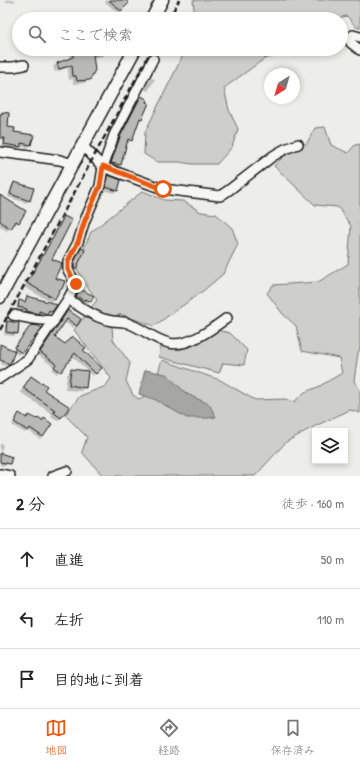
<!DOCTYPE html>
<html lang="ja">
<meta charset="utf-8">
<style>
body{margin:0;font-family:"Patrick Hand","Klee One",sans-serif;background:#f2f2f2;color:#222}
.controls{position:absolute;right:12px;bottom:12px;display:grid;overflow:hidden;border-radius:0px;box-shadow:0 2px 6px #0003}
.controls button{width:36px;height:36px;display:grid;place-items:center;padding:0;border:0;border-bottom:1px solid #e0e0e0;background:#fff;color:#222;font:20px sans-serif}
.compass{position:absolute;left:264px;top:68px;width:36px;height:36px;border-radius:50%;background:#fff;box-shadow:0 2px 6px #0003;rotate:217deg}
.stop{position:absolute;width:12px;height:12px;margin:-9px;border:3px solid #ea580c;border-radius:50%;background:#fff}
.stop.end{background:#ea580c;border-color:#fff;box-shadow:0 1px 4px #0008}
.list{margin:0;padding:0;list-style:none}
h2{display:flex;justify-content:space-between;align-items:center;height:52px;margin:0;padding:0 16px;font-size:17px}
h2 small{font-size:13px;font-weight:400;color:#767676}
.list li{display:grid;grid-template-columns:26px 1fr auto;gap:12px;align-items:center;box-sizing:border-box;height:60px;padding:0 16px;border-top:1px solid #e0e0e0}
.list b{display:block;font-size:15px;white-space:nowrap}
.list em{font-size:13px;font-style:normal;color:#767676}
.icon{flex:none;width:22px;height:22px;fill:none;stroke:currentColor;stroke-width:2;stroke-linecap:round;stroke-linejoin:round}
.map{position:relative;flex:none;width:360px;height:476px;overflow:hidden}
.search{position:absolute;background:#fff;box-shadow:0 2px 6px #0003;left:12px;right:12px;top:12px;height:44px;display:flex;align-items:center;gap:10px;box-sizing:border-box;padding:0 14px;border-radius:22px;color:#767676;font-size:15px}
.sheet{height:232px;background:#fff}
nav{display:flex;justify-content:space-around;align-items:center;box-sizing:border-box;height:56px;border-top:1px solid #e0e0e0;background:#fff;font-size:11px;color:#767676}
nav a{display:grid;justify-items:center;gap:2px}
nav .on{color:#ea580c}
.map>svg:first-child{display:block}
</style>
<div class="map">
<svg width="360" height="476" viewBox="0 0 360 476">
<rect width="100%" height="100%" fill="#edede9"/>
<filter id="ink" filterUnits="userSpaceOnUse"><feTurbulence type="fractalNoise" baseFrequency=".025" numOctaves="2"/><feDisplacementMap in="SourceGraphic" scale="8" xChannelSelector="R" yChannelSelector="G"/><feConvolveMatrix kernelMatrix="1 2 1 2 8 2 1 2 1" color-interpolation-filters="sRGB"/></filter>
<g filter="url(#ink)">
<g fill="#cececb" stroke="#757574">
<path d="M193 0H360V28L356 27 347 16 334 19H195Z"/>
<path d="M186 49H296L295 51 264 59 224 88 229 110 238 129 232 147 217 164H192L179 162H157L144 154 145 132Z"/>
<path d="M325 127 331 145 348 153 355 145 360 144V349L358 353 354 381 360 390V413L350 410 315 426 286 442 255 476H103L82 452 87 437 65 415 80 396 106 386 111 378 74 330 97 300 84 282 76 267 91 232 143 191 164 200 183 201 201 212 216 214 232 228 238 244 223 274 203 291 154 326 120 314 112 326 113 340 130 363 126 381 133 395 139 399 152 392 162 360 220 380 255 400 285 399 294 402 305 392 318 387 342 373 339 358 302 351 296 326 282 313 267 293 273 285 318 282 348 264 351 226 338 207 315 205 274 166 286 154 307 143 315 128Z"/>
<path d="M216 330 230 333 247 350 244 365 223 363 219 373 159 357 161 343 174 346Z"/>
</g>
<path fill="#a6a6a3" stroke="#6f6f6d" d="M145 370 166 374 187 394 209 404 216 417 208 418H187L156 400 139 394Z"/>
<g fill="#0003">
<path d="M6 0H16L14 2H5Z"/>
<path d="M107 0H124L128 3 118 13 105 2Z"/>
<path d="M69 49H106L107 52 103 56 93 58 89 79 85 83 73 84V79L69 80 68 68 55 72 53 67 57 63 70 60Z"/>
<path d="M151 78 155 79 148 91 144 89Z"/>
<path d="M141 97V119L138 122 131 140 128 144 126 143 120 165 116 168 109 166 116 142 138 101Z"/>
<path d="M2 113 7 128 30 145 27 148 20 146 17 149 2 147V140H0V115Z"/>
<path d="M108 177 117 190 114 193 104 190 105 179Z"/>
<path d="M14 183 29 200 26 203 8 197 11 186Z"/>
<path d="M0 196 18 222 15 225 13 224 7 231 0 226Z"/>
<path d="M64 217 51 259 54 278 61 289 51 302 24 287 51 241 61 220Z"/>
<path d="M79 252 75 268 72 271V266Z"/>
<path d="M81 290 90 301 88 304 83 301 81 303 74 299Z"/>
<path d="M27 297 52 304 51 311 49 314 47 313 44 316 37 314 35 316 24 314 25 312 16 310 17 304 20 301 24 303Z"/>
<path d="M68 311 76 325 73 328 64 322 53 337 65 345 82 350 100 368 93 376 72 356 57 374 52 370 54 367 38 355Z"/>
<path d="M8 322 17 334 14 336 4 335 5 325Z"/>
<path d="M31 326 21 352 18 355 14 352 9 363 6 366 1 364 2 361 0 360V345L12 351Z"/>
<path d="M71 370 85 387 81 391 65 390 67 375Z"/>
<path d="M28 381 43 390 61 418 57 421 51 416 52 414 20 392Z"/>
<path d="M29 416 42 436 40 439 28 430 25 433 12 425 17 417 26 419Z"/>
<path d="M0 444H3L0 455 6 463 3 466 0 465Z"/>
</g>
<g fill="#b9b9b6" stroke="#1c1c1c">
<path d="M109 0H126L129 3 121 11Z"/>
<path d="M73 49H106V53L93 55 95 70 90 80 77 81 76 76H73L72 65 59 69 57 63 73 57Z"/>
<path d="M141 96 147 99 146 102 149 103 142 119 140 118 132 141 128 139 121 165 111 163 120 137Z"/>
<path d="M2 112 9 113 8 127 15 128 14 132 34 135 31 145 21 143V147L4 144 5 138 0 137V114H2Z"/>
<path d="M108 175 121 180 118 191 106 187Z"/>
<path d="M14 182 34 188 30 201 10 194Z"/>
<path d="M0 195 26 211 19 223 16 221 11 229 0 221Z"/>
<path d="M64 216 72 220 52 259 62 263 55 278 65 281 62 289H60L55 299 27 283 54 236Z"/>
<path d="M81 248 85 250 76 269 74 268V262Z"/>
<path d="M80 289 94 296 91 302 86 299 85 301 76 296Z"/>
<path d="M27 296 52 303 57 305 52 312 49 310 47 314 39 311V314L26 311 27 309 18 307 19 300 25 302Z"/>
<path d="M68 310 81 319 77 326 67 319 55 337 65 344 72 336 86 348 83 350 102 368 96 374 75 353 61 372 54 367 56 364 40 352Z"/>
<path d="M7 321 19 323 18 334 6 332Z"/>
<path d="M31 325 39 326 42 328 22 353 14 348Z"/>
<path d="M0 344 15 351 10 364 0 360Z"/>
<path d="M71 369 88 371 86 388 69 385Z"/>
<path d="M31 376 41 383 42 382 47 386 44 390 70 407 61 418 53 412 55 410 23 388Z"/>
<path d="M19 413 27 418 29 415 37 419 38 418 42 421 44 418 52 424 43 437 30 428 28 431 14 422Z"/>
<path d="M0 453 12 457 10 464 0 462Z"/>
</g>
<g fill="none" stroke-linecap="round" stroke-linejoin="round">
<g stroke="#1c1c1c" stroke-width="12">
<g id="minor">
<path d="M360 37 353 35 349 39 351 43 360 50"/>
<path d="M0 67H13L24 65"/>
<path d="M83 146 103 167 163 189 220 196 229 190 273 156 285 149 298 144"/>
<path d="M0 152 60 160 73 164"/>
<path d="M68 299C82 308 95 318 112 321 118 322 125 321 130 324 143 329 155 340 169 343 188 348 213 328 227 318"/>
<path d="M13 315 33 319 54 321"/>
<path d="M0 378 28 359 68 299 76 284 68 270V261L78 242 85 220 100 186 103 167 114 135 153 59"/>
<path d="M0 474 10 476"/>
<path d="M53 476 67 471"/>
</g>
</g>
<g stroke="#1c1c1c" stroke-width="15">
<g id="tertiary">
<path d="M152 19 162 0"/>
<path d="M0 297 135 49"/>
</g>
</g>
<use href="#minor" stroke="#f6f6f2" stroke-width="9"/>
<use href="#tertiary" stroke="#f6f6f2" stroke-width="12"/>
<g stroke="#1c1c1c" stroke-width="2.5" stroke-dasharray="6 3" stroke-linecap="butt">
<path d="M169 19 179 0"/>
<path d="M0 330 152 49"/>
</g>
</g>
</g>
<g fill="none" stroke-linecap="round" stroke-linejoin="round" filter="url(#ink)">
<path stroke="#ea580c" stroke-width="5" d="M76 284 68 270V261L78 242 85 220 100 186 103 166 163 189"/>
</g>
</svg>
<div class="controls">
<button><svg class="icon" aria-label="layers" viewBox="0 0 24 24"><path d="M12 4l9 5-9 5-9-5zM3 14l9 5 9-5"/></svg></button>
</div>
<svg class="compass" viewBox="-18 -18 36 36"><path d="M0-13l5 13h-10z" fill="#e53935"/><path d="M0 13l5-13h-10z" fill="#767676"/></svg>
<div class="stop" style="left:163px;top:189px"></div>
<div class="stop end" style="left:76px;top:284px"></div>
<div class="search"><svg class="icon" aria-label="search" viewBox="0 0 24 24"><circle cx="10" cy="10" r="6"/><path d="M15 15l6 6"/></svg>ここで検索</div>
</div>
<section class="sheet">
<h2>2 分<small>徒歩 · 160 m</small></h2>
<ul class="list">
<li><svg class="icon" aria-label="ahead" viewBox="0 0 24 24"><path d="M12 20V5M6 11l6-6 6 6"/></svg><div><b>直進</b></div><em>50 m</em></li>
<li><svg class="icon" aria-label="left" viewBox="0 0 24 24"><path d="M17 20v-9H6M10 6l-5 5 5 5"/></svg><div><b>左折</b></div><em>110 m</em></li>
<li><svg class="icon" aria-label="arrive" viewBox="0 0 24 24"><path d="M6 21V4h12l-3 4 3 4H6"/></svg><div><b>目的地に到着</b></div></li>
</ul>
</section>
<nav>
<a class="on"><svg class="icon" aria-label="map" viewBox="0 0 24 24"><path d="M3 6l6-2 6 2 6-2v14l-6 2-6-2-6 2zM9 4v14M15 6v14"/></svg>地図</a>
<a><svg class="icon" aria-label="directions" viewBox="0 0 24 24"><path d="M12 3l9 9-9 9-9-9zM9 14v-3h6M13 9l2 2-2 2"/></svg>経路</a>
<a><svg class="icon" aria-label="saved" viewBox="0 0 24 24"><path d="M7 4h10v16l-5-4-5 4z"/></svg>保存済み</a>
</nav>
